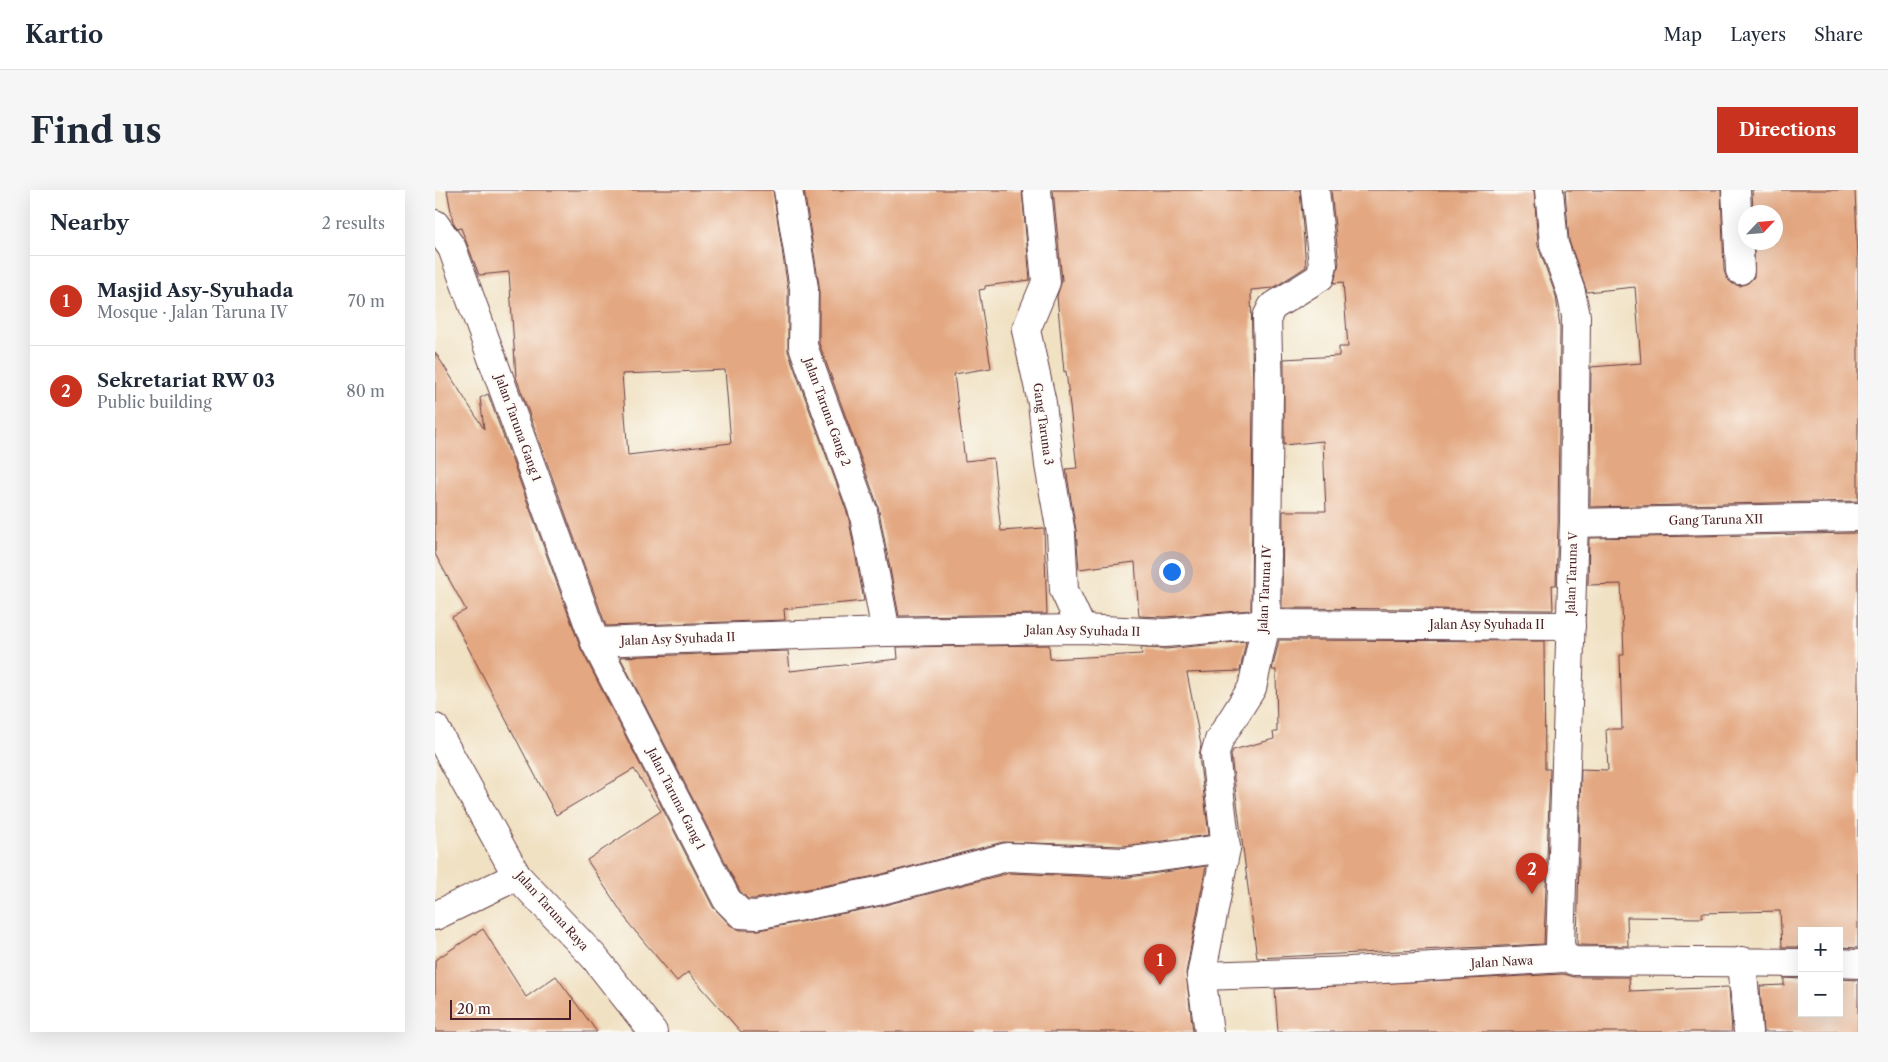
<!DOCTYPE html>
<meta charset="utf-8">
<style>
body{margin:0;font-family:"Libre Caslon Text",serif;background:#f6f6f7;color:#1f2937}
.controls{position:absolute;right:15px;bottom:15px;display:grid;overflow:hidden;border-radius:0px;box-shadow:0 5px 20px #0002}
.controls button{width:45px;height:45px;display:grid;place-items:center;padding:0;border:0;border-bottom:1px solid #e0e1e3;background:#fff;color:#1f2937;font:25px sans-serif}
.compass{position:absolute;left:1303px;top:15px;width:45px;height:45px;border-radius:50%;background:#fff;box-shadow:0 5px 20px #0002;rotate:64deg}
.scale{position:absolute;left:15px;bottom:12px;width:121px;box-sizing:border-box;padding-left:5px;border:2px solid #4a1f2b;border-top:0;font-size:14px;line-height:18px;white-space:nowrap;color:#4a1f2b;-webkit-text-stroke:4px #fdfcf7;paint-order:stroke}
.you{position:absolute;left:736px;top:381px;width:18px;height:18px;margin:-12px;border:4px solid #fff;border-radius:50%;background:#1a73e8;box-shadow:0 0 0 8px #1a73e833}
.badge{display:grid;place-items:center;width:32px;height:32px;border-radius:50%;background:#c8321e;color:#fff;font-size:16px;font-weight:700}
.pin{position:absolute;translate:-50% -41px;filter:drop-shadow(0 1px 2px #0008)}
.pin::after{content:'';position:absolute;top:26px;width:18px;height:15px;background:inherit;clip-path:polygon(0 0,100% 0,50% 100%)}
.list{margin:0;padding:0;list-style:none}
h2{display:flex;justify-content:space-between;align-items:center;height:65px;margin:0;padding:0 20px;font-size:21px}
h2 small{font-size:16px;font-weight:400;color:#747a83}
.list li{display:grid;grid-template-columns:32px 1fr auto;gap:15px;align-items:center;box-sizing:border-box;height:90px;padding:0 20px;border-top:1px solid #e0e1e3}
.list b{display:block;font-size:19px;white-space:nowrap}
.list p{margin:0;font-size:16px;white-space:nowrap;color:#747a83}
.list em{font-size:16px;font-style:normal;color:#747a83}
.map{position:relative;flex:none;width:1423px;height:842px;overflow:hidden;border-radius:0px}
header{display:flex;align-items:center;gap:30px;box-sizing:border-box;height:70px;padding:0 25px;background:#fff;border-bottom:1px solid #e0e1e3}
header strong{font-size:24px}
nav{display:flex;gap:28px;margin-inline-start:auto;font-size:18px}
.intro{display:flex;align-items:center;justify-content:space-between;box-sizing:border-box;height:120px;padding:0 30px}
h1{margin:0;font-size:35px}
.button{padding:12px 22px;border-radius:0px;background:#c8321e;color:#fff;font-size:18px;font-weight:700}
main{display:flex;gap:30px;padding:0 30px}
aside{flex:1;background:#fff;border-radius:0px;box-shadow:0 5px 20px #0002}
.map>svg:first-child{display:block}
</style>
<header>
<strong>Kartio</strong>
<nav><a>Map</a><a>Layers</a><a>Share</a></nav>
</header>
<div class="intro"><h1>Find us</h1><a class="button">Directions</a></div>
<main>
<aside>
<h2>Nearby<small>2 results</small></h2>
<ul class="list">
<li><span class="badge">1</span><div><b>Masjid Asy-Syuhada</b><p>Mosque · Jalan Taruna IV</p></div><em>70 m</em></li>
<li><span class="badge">2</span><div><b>Sekretariat RW 03</b><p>Public building</p></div><em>80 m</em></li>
</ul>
</aside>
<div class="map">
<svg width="1423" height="842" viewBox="0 0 1423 842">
<rect width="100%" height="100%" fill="#fdfcf7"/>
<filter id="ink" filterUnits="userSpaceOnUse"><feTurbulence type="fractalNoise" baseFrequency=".02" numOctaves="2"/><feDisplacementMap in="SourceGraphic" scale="10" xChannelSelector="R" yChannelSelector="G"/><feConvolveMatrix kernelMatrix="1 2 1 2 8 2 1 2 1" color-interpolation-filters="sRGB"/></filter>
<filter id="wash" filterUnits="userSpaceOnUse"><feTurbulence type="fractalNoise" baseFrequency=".0096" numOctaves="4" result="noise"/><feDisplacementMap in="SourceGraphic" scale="20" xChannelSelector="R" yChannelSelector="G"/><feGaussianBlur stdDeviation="1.12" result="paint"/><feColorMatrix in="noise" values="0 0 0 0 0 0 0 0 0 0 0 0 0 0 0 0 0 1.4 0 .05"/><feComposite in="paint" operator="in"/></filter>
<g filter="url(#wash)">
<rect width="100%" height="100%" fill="#f0e1c3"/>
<g id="blocks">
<g fill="#e3a781" fill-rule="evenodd">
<path d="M12 0H338L353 99V161L413 325 429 411 349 419 350 430 171 436 81 187 74 82 44 85 26 38 22 39 18 32ZM290 180 296 253 193 265 187 184Z"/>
<path d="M369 0H587L595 90 550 96V99L544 100 556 178 519 184 530 271 558 268 566 341 609 338 612 424 464 426 443 316 384 153V95Z"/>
<path d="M618 0H865L871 77 838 98 816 100 818 205 816 420 730 427 704 426 700 372 644 379 641 340 631 279 642 278 631 181 629 182 622 106 627 90Z"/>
<path d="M896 0H1099L1103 56 1121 106 1125 137 1123 333 1121 395H1117L1118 420 847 418 848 321H891L888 251 849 255V169L904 166V157H913L908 92 899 93 904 73Z"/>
<path d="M1130 0H1286L1289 81 1292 89 1298 94 1305 96 1313 93 1319 87V52H1340V22H1318L1317 0H1420L1423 69V311L1155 317 1156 177 1206 173 1200 97 1152 102 1134 51Z"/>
<path d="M0 162 49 239 45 208 53 204 146 459 278 717 295 735 305 740H324L446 716 574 683 688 688 771 676 751 783 758 842H306L253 782 242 791 195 735 152 670 226 621 199 579 121 625 17 427 31 420 0 364Z"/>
<path d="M1423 343V758L1404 757V741H1367V757H1347L1345 721 1267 723V728L1192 727 1193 756 1142 755 1146 579 1173 580 1171 539H1187L1185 465H1189L1186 394 1153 395 1154 348Z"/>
<path d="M844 450 1109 451 1110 579H1115L1109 754 822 768 796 565 798 560 839 549 838 542H842L841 480H837Z"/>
<path d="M811 451 805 481 752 483 766 555 764 566 774 645 688 656 568 652 440 686 320 709H313L305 701 185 467 353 461 355 481 463 469 462 457 614 455 615 469 707 464 706 458 731 459Z"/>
<path d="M48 739 91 807 121 786 162 842H0V770Z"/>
<path d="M1128 784 1140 787H1194L1195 801 1294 797 1297 842H843L840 799Z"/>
<path d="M1349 788 1367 789V823H1404V789L1423 790V842H1328L1325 796 1349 795Z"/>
</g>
</g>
</g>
<g filter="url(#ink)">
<use href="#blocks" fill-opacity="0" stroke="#633c42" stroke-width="1"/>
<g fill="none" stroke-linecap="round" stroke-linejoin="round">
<g stroke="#633c42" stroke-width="30">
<g id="minor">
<path d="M353 0 369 98 368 156 428 321 451 442"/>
<path d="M602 0 611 92 591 140 607 213 614 275 626 343 629 400 647 439"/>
<path d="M1114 0 1119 54 1136 102 1141 126 1139 333 1125 755 1130 768"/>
<path d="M1301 0 1305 80"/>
<path d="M0 34 17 58 160 452 292 710 306 724 321 725 443 701 572 667 689 672 791 658"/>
<path d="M1139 333 1423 327"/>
<path d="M160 452 451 442 647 439 730 443 831 434 1136 436"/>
<path d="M0 726 82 686"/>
<path d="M1307 771 1313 842"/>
<path d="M1404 773 1423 774"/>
<path d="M766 786 915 781 1130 768 1140 771 1367 773"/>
<path d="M774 842 766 786 791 658 780 564 784 550 817 498 831 434 834 205 832 127 837 117 885 87 888 75 880 0"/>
</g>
</g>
<g stroke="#633c42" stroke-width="30">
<path id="tertiary" d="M0 538 82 686 159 767 218 842"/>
</g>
<use href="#minor" stroke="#fff" stroke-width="28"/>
<use href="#tertiary" stroke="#fff" stroke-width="28"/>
</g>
</g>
<g text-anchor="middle" stroke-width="5" stroke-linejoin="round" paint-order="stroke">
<g font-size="12" fill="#4a1f2b" stroke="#fdfcf7">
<text transform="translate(392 222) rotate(70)" y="4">Jalan Taruna Gang 2</text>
<text transform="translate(608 234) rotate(82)" y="4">Gang Taruna 3</text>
<text transform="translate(83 238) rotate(70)" y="4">Jalan Taruna Gang 1</text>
<text transform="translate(1281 330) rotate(-1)" y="4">Gang Taruna XII</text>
<text transform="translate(1137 383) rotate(-88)" y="4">Jalan Taruna V</text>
<text transform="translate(830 399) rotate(-87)" y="4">Jalan Taruna IV</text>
<text x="1052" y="439">Jalan Asy Syuhada II</text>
<text transform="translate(648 441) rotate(1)" y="4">Jalan Asy Syuhada II</text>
<text transform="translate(243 449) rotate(-2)" y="4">Jalan Asy Syuhada II</text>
<text transform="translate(241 609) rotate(63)" y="4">Jalan Taruna Gang 1</text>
<text transform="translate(117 721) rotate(48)" y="4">Jalan Taruna Raya</text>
<text transform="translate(1067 772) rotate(-3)" y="4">Jalan Nawa</text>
</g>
</g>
</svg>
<div class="controls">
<button>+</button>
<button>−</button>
</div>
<svg class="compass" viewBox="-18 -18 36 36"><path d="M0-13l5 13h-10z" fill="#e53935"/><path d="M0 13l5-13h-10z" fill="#747a83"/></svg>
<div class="scale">20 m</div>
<div class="you"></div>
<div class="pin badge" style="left:725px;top:795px">1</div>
<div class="pin badge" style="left:1097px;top:704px">2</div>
</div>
</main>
